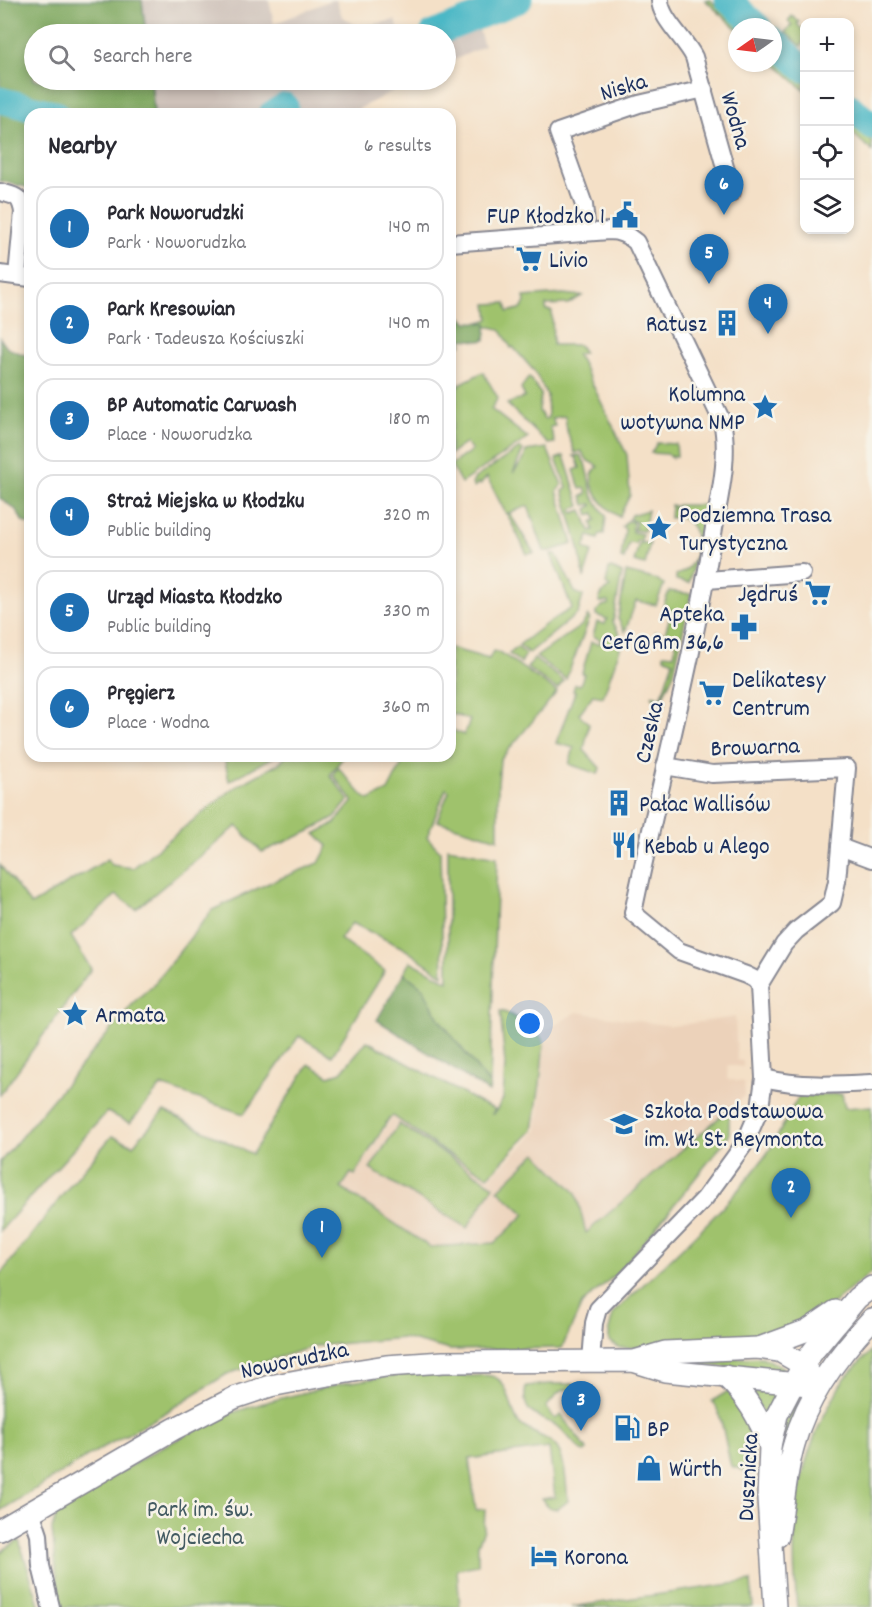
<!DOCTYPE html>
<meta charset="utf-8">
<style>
body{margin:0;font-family:Dekko,sans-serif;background:#f2f2f3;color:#2b2b33}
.controls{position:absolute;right:18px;top:18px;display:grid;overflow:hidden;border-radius:12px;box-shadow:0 3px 9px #0003}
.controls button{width:54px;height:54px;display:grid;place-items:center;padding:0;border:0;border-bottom:2px solid #e1e1e2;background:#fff;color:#2b2b33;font:30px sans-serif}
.compass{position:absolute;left:728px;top:18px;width:54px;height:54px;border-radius:50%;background:#fff;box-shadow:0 3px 9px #0003;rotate:256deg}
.you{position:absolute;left:530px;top:1024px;width:21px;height:21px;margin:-15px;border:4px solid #fff;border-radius:50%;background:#1a73e8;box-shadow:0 0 0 9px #1a73e833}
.badge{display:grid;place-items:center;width:39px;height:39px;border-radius:50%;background:#1f6fb2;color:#fff;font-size:20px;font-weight:700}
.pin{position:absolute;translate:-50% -50px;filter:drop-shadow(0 2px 3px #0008)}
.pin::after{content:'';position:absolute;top:32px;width:21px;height:18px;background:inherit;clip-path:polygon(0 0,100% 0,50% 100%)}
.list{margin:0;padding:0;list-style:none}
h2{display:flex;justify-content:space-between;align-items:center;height:78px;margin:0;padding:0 24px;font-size:26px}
h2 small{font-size:20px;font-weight:400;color:#7c7c81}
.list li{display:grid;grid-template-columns:39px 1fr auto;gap:18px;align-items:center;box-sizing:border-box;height:84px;margin:0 12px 12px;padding:0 12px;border:2px solid #e1e1e2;border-radius:18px}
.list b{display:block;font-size:22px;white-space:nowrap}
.list p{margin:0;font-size:20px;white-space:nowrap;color:#7c7c81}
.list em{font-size:20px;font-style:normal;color:#7c7c81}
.icon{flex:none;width:33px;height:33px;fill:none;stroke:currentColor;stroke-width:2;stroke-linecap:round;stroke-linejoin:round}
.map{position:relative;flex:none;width:872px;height:1607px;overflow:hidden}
.search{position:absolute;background:#fff;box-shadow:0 3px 9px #0003;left:24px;top:24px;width:432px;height:66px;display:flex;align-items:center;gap:15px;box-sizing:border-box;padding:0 21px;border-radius:33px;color:#7c7c81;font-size:22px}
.panel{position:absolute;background:#fff;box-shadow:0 3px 9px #0003;left:24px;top:108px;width:432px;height:654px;border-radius:18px}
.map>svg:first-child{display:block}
</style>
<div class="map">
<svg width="872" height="1607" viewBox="0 0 872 1607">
<rect width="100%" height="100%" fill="#f7f3e8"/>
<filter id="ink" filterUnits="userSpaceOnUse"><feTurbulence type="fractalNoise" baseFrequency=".0167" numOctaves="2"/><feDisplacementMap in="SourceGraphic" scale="12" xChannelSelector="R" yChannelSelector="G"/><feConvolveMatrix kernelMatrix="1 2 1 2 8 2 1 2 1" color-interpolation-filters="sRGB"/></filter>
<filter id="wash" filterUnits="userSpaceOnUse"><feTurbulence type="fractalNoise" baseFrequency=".008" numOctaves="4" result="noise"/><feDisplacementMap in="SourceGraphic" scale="24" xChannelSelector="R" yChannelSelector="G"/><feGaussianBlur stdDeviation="1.35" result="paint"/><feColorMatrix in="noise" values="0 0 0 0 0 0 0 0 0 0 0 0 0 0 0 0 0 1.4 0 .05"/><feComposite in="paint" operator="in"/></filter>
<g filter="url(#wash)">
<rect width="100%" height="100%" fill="#f4e0c7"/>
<path fill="#ecd2ba" d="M577 1012 672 1026 735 1017 737 1060 743 1061V1067L728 1065 727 1079 744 1082 745 1095 586 1234 576 1193 525 1214 495 1243 430 1247 341 1188 352 1173 355 1177 392 1118H394L445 1152 489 1178 524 1145 537 1130 546 1039 541 1033Z"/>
<g fill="#cec1b9">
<path d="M142 0H269L274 24 331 0H336L342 16 358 27 395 20 401 34H146Z"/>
<path d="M479 30 484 46 446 64V41Z"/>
<path d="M151 80H414L349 114H154Z"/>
</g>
<g fill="#9fc26c" stroke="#5d7865" stroke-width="1.5">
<path d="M705 0H710L742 27H737V29Z"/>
<path d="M792 16 799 22 797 24 804 31V42L801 46 785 32 792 25 788 21Z"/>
<path d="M773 54 804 82V90L773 62Z"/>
<path d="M850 121 872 141V151L850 131Z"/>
<path d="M563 294 582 296 568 304 546 305V310L552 311 553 345H579L584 353 576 354 581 361 627 455 630 495 619 517C605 509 580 481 598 467L596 465 588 461 581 451 575 453 567 431 565 416 552 418 555 426 550 427 555 443 548 444 507 404 525 397 521 388 529 377 541 394 539 411 544 419 548 418 547 395 534 371 513 347 511 348C504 335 502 326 487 327V323H477L489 319 487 304 506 303 508 312 522 308 525 302 524 297Z"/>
<path d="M453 349C459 359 456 380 450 389V351Z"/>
<path d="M483 372 498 398 491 409 528 438 461 483 451 465 472 450 466 443 450 454V429H452L458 385Z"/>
<path d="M657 443 676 444 677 456H672V458L667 454 651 453Z"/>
<path d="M520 448 523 450 513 473 524 459 526 451 547 448 562 485 557 491 573 544 550 551H544L528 506 506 514 487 477 480 485 478 483 474 487 472 484 475 478Z"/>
<path d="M580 455 585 463 593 497 606 516 604 534H600L598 539 589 536 584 548 592 552 584 578 579 548 563 491 567 488 556 459 564 456 580 506 572 509 573 513 582 510 590 531 594 530 592 522 596 520 594 513 589 515 587 509 592 506V504L585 505 582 496 587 494 585 488 580 489 574 470 580 468 576 457 573 456Z"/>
<path d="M671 505 675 506 674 510 677 511V505H705L699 544 689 583 676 580V575C707 567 701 510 670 518Z"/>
<path d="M648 510 644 531 634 530 636 522 629 519 631 515Z"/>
<path d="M507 514H510L534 553 527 554Z"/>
<path d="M627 521 633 522 632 532 642 534 641 541 637 540 636 544 629 543 624 559 621 558 625 529 622 527Z"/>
<path d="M639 543H650L645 565 634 562Z"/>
<path d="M551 554H556L575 592 583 596 578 613 529 653 519 645 546 624 572 608Z"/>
<path d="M611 568 622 573 613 622 623 640 603 697 593 695 579 714 589 724 584 750 600 768 598 774 569 764 574 748 556 743 575 692 573 691 575 684 580 685 584 674 582 673 591 642 599 644 601 640 593 636 597 622 605 624 607 619 596 615V612L602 606 609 604 608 602H599C599 596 605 589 610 587L606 584 609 569Z"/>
<path d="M626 572 654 579 664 584 656 605 636 601 625 632 618 619Z"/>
<path d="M669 591 691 594 674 673 662 698 666 700 665 704 652 697 653 695 661 698 673 661 664 657V654L674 655 677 638 658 635 656 632 665 633 672 610 663 607Z"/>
<path d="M588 616 590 618 566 679 536 657 582 625Z"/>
<path d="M517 647 526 654 521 663 509 654Z"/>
<path d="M450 648 489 659 493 651 501 653 557 692 500 760 498 784V839L437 821 449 791 446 789 427 837 440 851 443 975 403 948 352 923 340 939 385 971 332 1056 299 1036 244 1114 161 1086 130 1123 107 1112 0 1231V1162L136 1000 154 984 212 910 269 883 319 863 328 846 315 834 335 823 353 801 333 775 338 767 363 796 369 800 388 791 406 756H450V729L464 735 470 720 453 714 450 721Z"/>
<path d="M534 659 564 681 557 689 527 668Z"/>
<path d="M224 756H275L229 781Z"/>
<path d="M286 756H344L330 775 349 800 335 817 310 831 262 852 237 826 136 909 116 895 71 936 91 969 0 1095V865L31 905 108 859 112 865 133 868 234 788 278 764Z"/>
<path d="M448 848 497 857 490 1085 439 1019 423 988 404 973 410 961 448 981Z"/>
<path d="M500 1011C511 1013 538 1031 544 1041L540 1084 533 1130C517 1144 504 1161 488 1176L445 1152 393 1116 388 1120 355 1175 351 1173 341 1188 430 1247 495 1243 525 1214 498 1190 536 1153 576 1193 586 1233 729 1109V1136L653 1231 617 1273 582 1304 562 1348 450 1350 403 1338 315 1346 227 1374 158 1417 95 1452 0 1511V1275L72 1183 112 1136 133 1145 164 1111 252 1154 309 1064 329 1076 341 1072 367 1041 480 1103 495 1109 492 1114H494L503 1099 505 1064Z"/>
<path d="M842 1094 845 1108 872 1106V1272L832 1304 776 1337 689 1346 620 1348 609 1341V1330L613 1314C664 1263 723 1215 766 1155 779 1137 787 1114 800 1095Z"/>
<path d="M399 1124 494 1186 467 1228 370 1169Z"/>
<path d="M872 1351V1607H797C790 1534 794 1466 832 1401 836 1393 840 1384 846 1377 854 1368 863 1359 872 1351Z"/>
<path d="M762 1357 782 1367 784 1373 664 1361Z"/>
<path d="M418 1372C436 1375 454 1376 473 1376 479 1376 486 1374 491 1376 510 1380 509 1408 518 1422 529 1435 551 1435 559 1451 566 1466 566 1484 568 1501L558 1509C550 1509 545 1506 542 1499L555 1497 549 1448 469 1459 476 1510 485 1509 484 1530 478 1544V1565L457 1569 460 1607H60L52 1529 57 1511 158 1449 231 1413 270 1401 344 1383Z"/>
<path d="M550 1384H580V1389C556 1388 561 1392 546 1407L555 1419 561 1415 586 1448 587 1450 584 1452C575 1447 569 1436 561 1429 544 1415 519 1419 526 1386Z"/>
<path d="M749 1385 779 1391 768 1416 764 1417Z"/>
<path d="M728 1391C748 1421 758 1427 752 1466L745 1471 731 1466C726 1450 722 1410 712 1401Z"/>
<path d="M798 1397V1405L783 1449 778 1448 784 1423Z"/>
<path d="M19 1540 40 1607H0V1552Z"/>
<path d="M751 1581 753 1607H571Z"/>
</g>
<g fill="#7fa860" stroke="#4d6c5f" stroke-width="1.5">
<path d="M0 0H142L146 34H34V80H151L154 114H30V188L0 181Z"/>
<path d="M450 313H455L468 322 487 323 485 340 479 341 462 339V344L450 351Z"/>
<path d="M0 338 7 348 30 357V525L23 522 16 510 0 498Z"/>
<path d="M404 973 423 988 439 1019 490 1085 489 1092 377 1020Z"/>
</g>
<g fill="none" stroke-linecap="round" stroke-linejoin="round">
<g stroke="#4bb8c6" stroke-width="27">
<path d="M728 0 758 27"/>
<path d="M433 34 519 0"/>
<path d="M773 40 804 69"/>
<path d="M0 100 56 114"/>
<path d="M850 107 872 126"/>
<path d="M272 114 285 106"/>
</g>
</g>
</g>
<g filter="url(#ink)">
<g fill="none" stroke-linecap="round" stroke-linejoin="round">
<g stroke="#888892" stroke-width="20">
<g id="minor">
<path d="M660 0C660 18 686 40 694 57L732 192"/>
<path d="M0 192C15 196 20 195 23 212L17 276"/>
<path d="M587 232 584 205 558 132 639 104 704 89"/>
<path d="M450 243 609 231C620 231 628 235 636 242L722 421C730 458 719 497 713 534 693 661 659 786 633 913L679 951 746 975 754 979 759 985"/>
<path d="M0 274 30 278"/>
<path d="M707 580 802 573"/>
<path d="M665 766 712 774 847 768 837 881 832 903 796 931 784 944 759 985"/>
<path d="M840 847 872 859"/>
<path d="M764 1078C800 1087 835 1085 872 1083"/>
<path d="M591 1361 594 1323 598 1309 705 1198 745 1143 760 1108 764 1078 759 985"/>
<path d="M31 1511 39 1535 41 1566 51 1607"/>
</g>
</g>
<g stroke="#888892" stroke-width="24">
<g id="tertiary">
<path d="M759 1348 808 1330 836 1311"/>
<path d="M634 1361 665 1352 758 1348 779 1351 803 1365 811 1376"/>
<path d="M725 1376C747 1396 759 1418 770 1446"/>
<path d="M0 1530 174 1429 234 1398 270 1386 323 1376 386 1366 443 1362 633 1361 665 1371 819 1386"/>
<path d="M778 1536C784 1506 785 1474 794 1444 807 1396 838 1355 872 1319"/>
<path d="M775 1607 768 1498 770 1446 777 1415 803 1365 814 1350 857 1298 872 1287"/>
</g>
</g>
<use href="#minor" stroke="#fff" stroke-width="16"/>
<use href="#tertiary" stroke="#fff" stroke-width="21"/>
</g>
</g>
<defs>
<g id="civic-bare" transform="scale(2.07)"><path d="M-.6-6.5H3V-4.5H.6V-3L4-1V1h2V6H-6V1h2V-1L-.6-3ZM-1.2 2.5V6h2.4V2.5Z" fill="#1f6fb2" stroke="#f7f3e8" stroke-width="2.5" paint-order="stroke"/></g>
<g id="supermarket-bare" transform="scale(2.07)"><path d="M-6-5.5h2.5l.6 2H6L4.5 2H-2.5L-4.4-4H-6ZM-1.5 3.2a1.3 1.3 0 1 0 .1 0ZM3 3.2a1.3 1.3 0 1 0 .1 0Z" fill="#1f6fb2" stroke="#f7f3e8" stroke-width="2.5" paint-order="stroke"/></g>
<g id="building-bare" transform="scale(2.07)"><path d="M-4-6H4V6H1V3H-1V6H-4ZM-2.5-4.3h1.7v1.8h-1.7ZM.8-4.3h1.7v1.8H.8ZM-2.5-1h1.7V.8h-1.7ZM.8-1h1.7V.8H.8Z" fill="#1f6fb2" stroke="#f7f3e8" stroke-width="2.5" paint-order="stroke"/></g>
<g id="sight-bare" transform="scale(2.07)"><path d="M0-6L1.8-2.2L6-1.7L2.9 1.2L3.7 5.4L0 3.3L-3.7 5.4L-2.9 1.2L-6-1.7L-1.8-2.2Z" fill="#1f6fb2" stroke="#f7f3e8" stroke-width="2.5" paint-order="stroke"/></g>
<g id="pharmacy-bare" transform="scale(2.07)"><path d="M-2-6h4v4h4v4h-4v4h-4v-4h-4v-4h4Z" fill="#1f6fb2" stroke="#f7f3e8" stroke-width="2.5" paint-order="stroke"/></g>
<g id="restaurant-bare" transform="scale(2.07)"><path d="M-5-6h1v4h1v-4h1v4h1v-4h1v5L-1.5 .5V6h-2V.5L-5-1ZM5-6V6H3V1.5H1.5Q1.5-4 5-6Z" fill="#1f6fb2" stroke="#f7f3e8" stroke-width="2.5" paint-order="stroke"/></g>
<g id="school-bare" transform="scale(2.07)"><path d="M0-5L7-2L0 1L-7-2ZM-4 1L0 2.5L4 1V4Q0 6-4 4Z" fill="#1f6fb2" stroke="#f7f3e8" stroke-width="2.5" paint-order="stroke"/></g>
<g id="fuel-bare" transform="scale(2.07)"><path d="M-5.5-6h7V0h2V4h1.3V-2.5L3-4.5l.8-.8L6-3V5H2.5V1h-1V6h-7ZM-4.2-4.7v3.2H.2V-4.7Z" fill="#1f6fb2" stroke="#f7f3e8" stroke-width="2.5" paint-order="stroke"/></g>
<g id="shop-bare" transform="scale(2.07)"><path d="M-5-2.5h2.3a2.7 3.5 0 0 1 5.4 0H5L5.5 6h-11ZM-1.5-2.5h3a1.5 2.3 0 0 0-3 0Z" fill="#1f6fb2" stroke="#f7f3e8" stroke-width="2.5" paint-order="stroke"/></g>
<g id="hotel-bare" transform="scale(2.07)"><path d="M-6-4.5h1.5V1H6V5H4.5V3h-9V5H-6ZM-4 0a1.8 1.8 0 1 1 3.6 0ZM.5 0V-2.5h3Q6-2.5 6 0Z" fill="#1f6fb2" stroke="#f7f3e8" stroke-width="2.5" paint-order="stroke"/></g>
</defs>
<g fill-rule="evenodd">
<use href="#civic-bare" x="625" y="215"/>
<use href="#supermarket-bare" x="529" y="259"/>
<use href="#building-bare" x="727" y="323"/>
<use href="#sight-bare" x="765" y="407"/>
<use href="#sight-bare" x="659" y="528"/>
<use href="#supermarket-bare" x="818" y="593"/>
<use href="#pharmacy-bare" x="744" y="627"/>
<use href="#supermarket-bare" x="712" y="693"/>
<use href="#building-bare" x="619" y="803"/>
<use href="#restaurant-bare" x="624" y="845"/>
<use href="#sight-bare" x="75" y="1014"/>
<use href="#school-bare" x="624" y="1124"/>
<use href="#fuel-bare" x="627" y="1428"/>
<use href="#shop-bare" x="649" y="1468"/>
<use href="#hotel-bare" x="544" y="1556"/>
</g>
<g text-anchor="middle" stroke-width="5" stroke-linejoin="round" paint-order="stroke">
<g font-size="24" fill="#1b2f5e" stroke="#f7f3e8">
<text transform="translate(623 86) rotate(-17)" y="8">Niska</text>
<text transform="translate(737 120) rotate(74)" y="8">Wodna</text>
<text transform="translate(648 732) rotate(-77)" y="8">Czeska</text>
<text transform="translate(755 746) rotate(-2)" y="8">Browarna</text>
<text transform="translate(294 1359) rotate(-12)" y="8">Noworudzka</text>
<text transform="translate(747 1477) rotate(-87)" y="8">Dusznicka</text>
</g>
<g font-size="24" fill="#1b2f5e" stroke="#f7f3e8" text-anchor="start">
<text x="605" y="223" text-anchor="end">FUP Kłodzko 1</text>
<text x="549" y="267">Livio</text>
<text x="707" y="331" text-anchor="end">Ratusz</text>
<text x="745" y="401" text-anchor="end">Kolumna<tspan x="745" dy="28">wotywna NMP</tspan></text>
<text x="679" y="522">Podziemna Trasa<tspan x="679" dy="28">Turystyczna</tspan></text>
<text x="798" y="601" text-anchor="end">Jędruś</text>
<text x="724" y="621" text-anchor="end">Apteka<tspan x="724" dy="28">Cef@Rm 36,6</tspan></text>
<text x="732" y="687">Delikatesy<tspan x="732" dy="28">Centrum</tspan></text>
<text x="639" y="811">Pałac Wallisów</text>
<text x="644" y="853">Kebab u Alego</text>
<text x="95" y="1022">Armata</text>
<text x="644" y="1118">Szkoła Podstawowa<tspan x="644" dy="28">im. Wł. St. Reymonta</tspan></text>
<text x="647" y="1436">BP</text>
<text x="669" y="1476">Würth</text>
<text x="564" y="1564">Korona</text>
</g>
<g font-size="24" fill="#435b62" stroke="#f7f3e8">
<text x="200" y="1516">Park im. św.<tspan x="200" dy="28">Wojciecha</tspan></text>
</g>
</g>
</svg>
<div class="controls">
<button>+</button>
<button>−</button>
<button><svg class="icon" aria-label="locate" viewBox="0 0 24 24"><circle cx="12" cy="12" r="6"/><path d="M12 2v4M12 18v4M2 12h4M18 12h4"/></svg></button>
<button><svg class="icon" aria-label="layers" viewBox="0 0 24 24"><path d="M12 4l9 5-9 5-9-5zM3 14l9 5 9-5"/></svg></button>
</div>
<svg class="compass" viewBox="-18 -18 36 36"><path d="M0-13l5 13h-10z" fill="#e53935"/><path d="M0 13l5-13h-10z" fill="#7c7c81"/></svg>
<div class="you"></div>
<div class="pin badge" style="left:322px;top:1258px">1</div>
<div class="pin badge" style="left:791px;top:1218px">2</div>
<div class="pin badge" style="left:581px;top:1431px">3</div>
<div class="pin badge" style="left:768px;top:334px">4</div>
<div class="pin badge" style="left:709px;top:284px">5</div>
<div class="pin badge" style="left:724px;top:215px">6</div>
<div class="search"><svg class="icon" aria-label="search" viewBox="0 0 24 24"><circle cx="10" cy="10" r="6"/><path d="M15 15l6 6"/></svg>Search here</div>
<section class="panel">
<h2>Nearby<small>6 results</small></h2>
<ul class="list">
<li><span class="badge">1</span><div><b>Park Noworudzki</b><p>Park · Noworudzka</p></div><em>140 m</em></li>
<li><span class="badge">2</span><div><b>Park Kresowian</b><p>Park · Tadeusza Kościuszki</p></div><em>140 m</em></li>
<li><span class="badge">3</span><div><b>BP Automatic Carwash</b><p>Place · Noworudzka</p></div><em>180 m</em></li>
<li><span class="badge">4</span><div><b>Straż Miejska w Kłodzku</b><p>Public building</p></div><em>320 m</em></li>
<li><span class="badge">5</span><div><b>Urząd Miasta Kłodzko</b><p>Public building</p></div><em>330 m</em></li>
<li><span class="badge">6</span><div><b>Pręgierz</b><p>Place · Wodna</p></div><em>360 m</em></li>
</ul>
</section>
</div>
